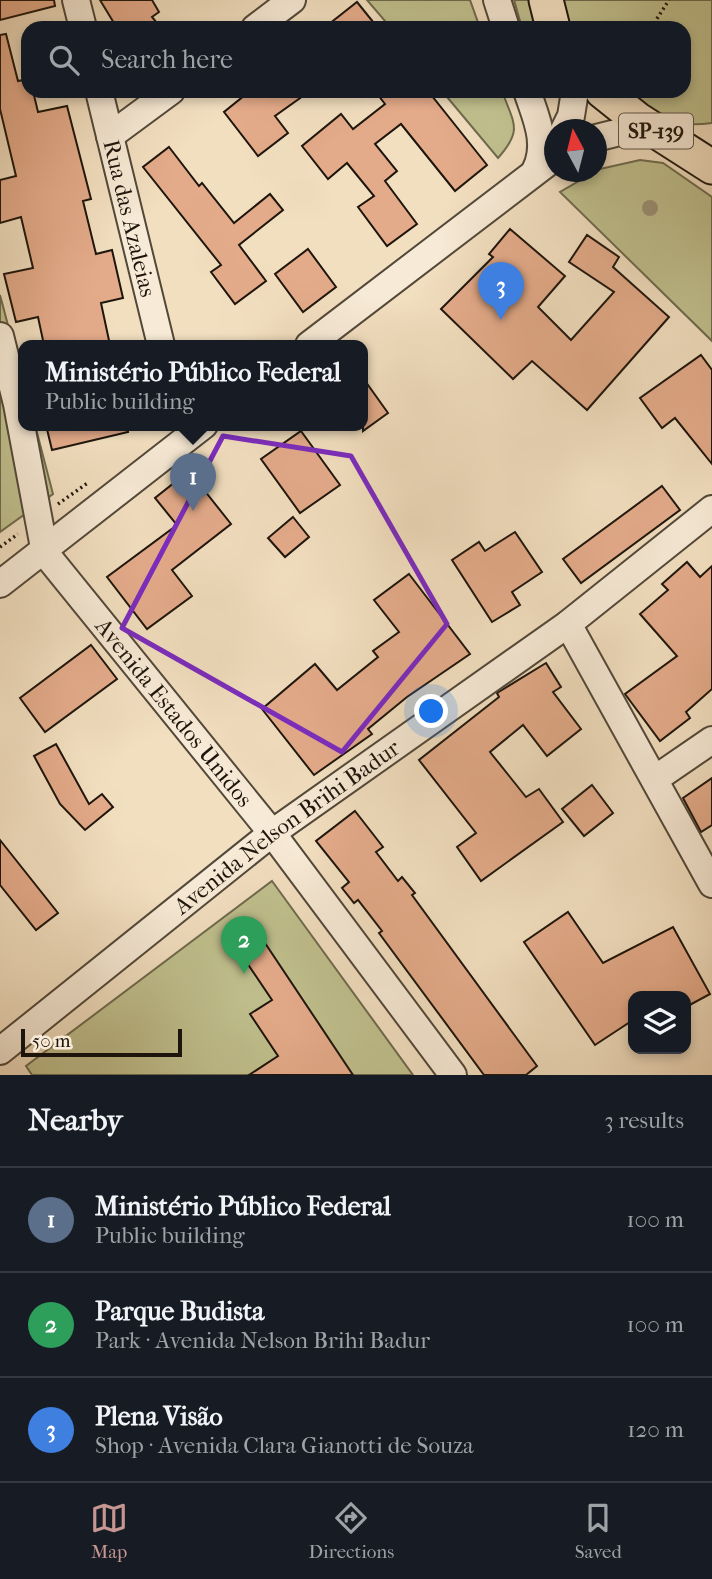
<!DOCTYPE html>
<meta charset="utf-8">
<style>
body{margin:0;font-family:"IM FELL French Canon",serif;background:#242831;color:#f1f3f6}
.controls{position:absolute;right:21px;bottom:21px;display:grid;overflow:hidden;border-radius:14px;box-shadow:0 4px 10px #0003}
.controls button{width:63px;height:63px;display:grid;place-items:center;padding:0;border:0;border-bottom:2px solid #363941;background:#171b24;color:#f1f3f6;font:35px sans-serif}
.compass{position:absolute;left:544px;top:119px;width:63px;height:63px;border-radius:50%;background:#171b24;box-shadow:0 4px 10px #0003;rotate:353deg}
.scale{position:absolute;left:21px;bottom:18px;width:161px;box-sizing:border-box;padding-left:7px;border:4px solid #1d150c;border-top:0;font-size:19px;line-height:24px;white-space:nowrap;color:#1d150c;-webkit-text-stroke:5px #f7ead6;paint-order:stroke}
.you{position:absolute;left:432px;top:712px;width:24px;height:24px;margin:-18px;border:5px solid #fff;border-radius:50%;background:#1a73e8;box-shadow:0 0 0 10px #1a73e833}
.badge{display:grid;place-items:center;width:46px;height:46px;border-radius:50%;background:#c59692;color:#fff;font-size:23px;font-weight:700}
.pin{position:absolute;translate:-50% -58px;filter:drop-shadow(0 2px 4px #0008)}
.pin::after{content:'';position:absolute;top:37px;width:24px;height:21px;background:inherit;clip-path:polygon(0 0,100% 0,50% 100%)}
.popup{position:absolute;left:18px;top:340px;width:350px;height:91px;box-sizing:border-box;display:grid;place-content:center;border-radius:14px;background:#171b24;filter:drop-shadow(0 2px 5px #0005);font-size:23px;white-space:nowrap;color:#9ea1a6}
.popup b{font-size:26px;color:#f1f3f6}
.popup::after{content:'';position:absolute;left:50%;top:100%;margin-left:-14px;border:14px solid transparent;border-top-color:#171b24}
.list{margin:0;padding:0;list-style:none}
h2{display:flex;justify-content:space-between;align-items:center;height:91px;margin:0;padding:0 28px;font-size:30px}
h2 small{font-size:23px;font-weight:400;color:#9ea1a6}
.list li{display:grid;grid-template-columns:46px 1fr auto;gap:21px;align-items:center;box-sizing:border-box;height:105px;padding:0 28px;border-top:2px solid #363941}
.list b{display:block;font-size:26px;white-space:nowrap}
.list p{margin:0;font-size:23px;white-space:nowrap;color:#9ea1a6}
.list em{font-size:23px;font-style:normal;color:#9ea1a6}
.icon{flex:none;width:38px;height:38px;fill:none;stroke:currentColor;stroke-width:2;stroke-linecap:round;stroke-linejoin:round}
.map{position:relative;flex:none;width:712px;height:1075px;overflow:hidden}
.search{position:absolute;background:#171b24;box-shadow:0 4px 10px #0003;left:21px;right:21px;top:21px;height:77px;display:flex;align-items:center;gap:18px;box-sizing:border-box;padding:0 24px;border-radius:21px;color:#9ea1a6;font-size:26px}
.sheet{height:406px;background:#171b24}
nav{display:flex;justify-content:space-around;align-items:center;box-sizing:border-box;height:98px;border-top:2px solid #363941;background:#171b24;font-size:19px;color:#9ea1a6}
nav a{display:grid;justify-items:center;gap:4px}
nav .on{color:#c59692}
.map>svg:first-child{display:block}
</style>
<div class="map">
<svg width="712" height="1075" viewBox="0 0 712 1075">
<rect width="100%" height="100%" fill="#f2dfc0"/>
<filter id="stains"><feTurbulence type="fractalNoise" baseFrequency=".00286" numOctaves="4"/><feColorMatrix values="0 0 0 0 .2 0 0 0 0 .09 0 0 0 0 .02 0 0 0 .5 -.17"/></filter>
<radialGradient id="worn" r=".72"><stop offset=".6" stop-color="#630" stop-opacity="0"/><stop offset="1" stop-color="#630" stop-opacity=".3"/></radialGradient>
<g fill="#c0c08e" stroke="#6e6a4d" stroke-width="2">
<path d="M367 0H470L480 28H391Z"/>
<path d="M514 0H540L546 28H522Z"/>
<path d="M558 0H712V123C668 129 654 115 619 91H684V28H565Z"/>
<path d="M442 91H502C514 124 523 130 498 158Z"/>
<path d="M640 160 663 163 712 197V341L560 192 600 169Z"/>
<path d="M0 295 23 382V425H35L53 494 0 532Z"/>
<path d="M272 881 413 1075H32L26 1066Z"/>
</g>
<g fill="#e4ab8a" stroke="#1d150c" stroke-width="2">
<path d="M0 0H54L55 6 0 20Z"/>
<path d="M100 0H152L159 12 152 17 161 28H117Z"/>
<path d="M357 2 378 28H324Z"/>
<path d="M6 34 18 81 28 79V91H33L38 112 67 106 91 199 83 201 96 254 112 250 123 298 101 303 110 345H44L38 317 16 322 4 274 33 268 21 217 0 223V180L16 176 0 109V35Z"/>
<path d="M250 91H310L275 116 288 133 258 156 224 112Z"/>
<path d="M375 91H428L487 165 455 191 401 124 375 144 397 171 385 181 417 224 387 246 358 207 374 196 347 163 328 179 302 146 341 114 353 129 385 104Z"/>
<path d="M169 147 199 186 202 183 234 223 270 194 283 210 239 245 266 281 235 304 211 272 221 265 143 167Z"/>
<path d="M510 229 565 276 538 307 571 340 614 292 569 262 587 235 619 257 613 267 669 317 587 410 532 361 513 379 441 309 493 257 489 254Z"/>
<path d="M308 249 336 287 303 312 275 274Z"/>
<path d="M701 355 712 370V464L675 418 662 428 640 398Z"/>
<path d="M363 378 388 413 363 431Z"/>
<path d="M46 425H127L128 432 52 450Z"/>
<path d="M301 431 340 485 300 513 261 459Z"/>
<path d="M189 471 231 524 172 570 192 596 147 629 107 577 177 525 155 498Z"/>
<path d="M662 486 680 510 581 583 563 559Z"/>
<path d="M293 517 309 537 285 557 268 538Z"/>
<path d="M515 532 542 572 512 592 520 605 492 622 452 560 479 542 485 551Z"/>
<path d="M687 562 700 577 712 566V689L686 712 690 718 660 741 625 694 677 656 640 614 668 590 662 584Z"/>
<path d="M409 574 470 654 407 697 368 729 372 734 314 775 262 709 315 664 337 690 378 657 373 651 399 632 374 600Z"/>
<path d="M91 645 117 679 45 732 20 698Z"/>
<path d="M546 663 561 687 553 692 581 729 547 756 523 725 490 752 526 797 539 789 563 822 481 881 457 847 476 833 419 760 499 697 497 693Z"/>
<path d="M56 744 89 804 102 794 113 807 85 830 60 804 34 756Z"/>
<path d="M712 778V825L701 832 683 798Z"/>
<path d="M592 785 613 813 584 836 562 809Z"/>
<path d="M355 811 383 847 376 852 398 881 402 877 415 893 412 895 537 1066 526 1075H484L379 933 382 931 358 900 354 903 342 888 349 882 316 841Z"/>
<path d="M0 840 58 913 36 930 0 885Z"/>
<path d="M568 912 603 963 673 927 710 994 686 1007V996H633V1020L595 1045 524 942Z"/>
<path d="M261 937 353 1075H249L278 1056 250 1014 272 1000 239 951Z"/>
</g>
<g fill="none" stroke-linecap="round" stroke-linejoin="round">
<g stroke="#524839" stroke-width="30">
<g id="minor">
<path d="M76 0 83 28"/>
<path d="M497 0 506 28"/>
<path d="M255 28 292 0"/>
<path id="s1" d="M99 91 161 345"/>
<path d="M527 91C536 118 549 144 535 171"/>
<path d="M564 130 571 116 575 91"/>
<path d="M110 136 171 91"/>
<path d="M596 138 624 131 660 134"/>
<path id="s2" d="M0 336 17 404 45 553 272 833 453 1075"/>
<path d="M309 345 554 158"/>
<path d="M0 584 204 425"/>
<path d="M568 624 712 884"/>
<path d="M655 779 712 740"/>
<path id="s3" d="M0 1051 272 833 568 624 712 509"/>
</g>
</g>
<g stroke="#1d150c" stroke-width="37">
<g id="major">
<path d="M546 0 553 28"/>
<path d="M602 91 637 119 712 167"/>
</g>
</g>
<g stroke="#1d150c" stroke-width="3.5" stroke-dasharray="2 3.5" stroke-linecap="butt">
<path d="M651 28 669 0"/>
<path d="M58 504 89 482"/>
<path d="M0 547 18 534"/>
</g>
<use href="#minor" stroke="#f7ead6" stroke-width="26"/>
<use href="#major" stroke="#f2dfc0" stroke-width="33"/>
</g>
<circle fill="#9c9176" cx="650" cy="208" r="8"/>
<path fill="none" stroke="#7b2cbf" stroke-width="5" stroke-linejoin="round" d="M223 436 351 456 447 624 342 752 122 628Z"/>
<g text-anchor="middle" stroke-width="7" stroke-linejoin="round" paint-order="stroke">
<rect fill="#f7ead6" stroke="#5e5549" stroke-width="2" x="619" y="113.5" width="74" height="35" rx="5"/>
<g font-size="21" font-weight="bold" fill="#1d150c">
<text x="656" y="138">SP-139</text>
</g>
<g font-size="23" fill="#1d150c" stroke="#f7ead6">
<text dy="8" stroke="none"><textPath href="#s1" startOffset="131">Rua das Azaleias</textPath></text>
<text dy="8" stroke="none"><textPath href="#s2" startOffset="427">Avenida Estados Unidos</textPath></text>
<text dy="8" stroke="none"><textPath href="#s3" startOffset="364">Avenida Nelson Brihi Badur</textPath></text>
</g>
</g>
<rect width="100%" height="100%" filter="url(#stains)"/>
<rect width="100%" height="100%" fill="url(#worn)"/>
</svg>
<div class="controls">
<button><svg class="icon" aria-label="layers" viewBox="0 0 24 24"><path d="M12 4l9 5-9 5-9-5zM3 14l9 5 9-5"/></svg></button>
</div>
<svg class="compass" viewBox="-18 -18 36 36"><path d="M0-13l5 13h-10z" fill="#e53935"/><path d="M0 13l5-13h-10z" fill="#9ea1a6"/></svg>
<div class="scale">50 m</div>
<div class="you"></div>
<div class="pin badge" style="left:193px;top:511px;background:#5c6f8a">1</div>
<div class="popup"><b>Ministério Público Federal</b>Public building</div>
<div class="pin badge" style="left:244px;top:974px;background:#2e9e5b">2</div>
<div class="pin badge" style="left:501px;top:320px;background:#3f7fe0">3</div>
<div class="search"><svg class="icon" aria-label="search" viewBox="0 0 24 24"><circle cx="10" cy="10" r="6"/><path d="M15 15l6 6"/></svg>Search here</div>
</div>
<section class="sheet">
<h2>Nearby<small>3 results</small></h2>
<ul class="list">
<li><span class="badge" style="background:#5c6f8a">1</span><div><b>Ministério Público Federal</b><p>Public building</p></div><em>100 m</em></li>
<li><span class="badge" style="background:#2e9e5b">2</span><div><b>Parque Budista</b><p>Park · Avenida Nelson Brihi Badur</p></div><em>100 m</em></li>
<li><span class="badge" style="background:#3f7fe0">3</span><div><b>Plena Visão</b><p>Shop · Avenida Clara Gianotti de Souza</p></div><em>120 m</em></li>
</ul>
</section>
<nav>
<a class="on"><svg class="icon" aria-label="map" viewBox="0 0 24 24"><path d="M3 6l6-2 6 2 6-2v14l-6 2-6-2-6 2zM9 4v14M15 6v14"/></svg>Map</a>
<a><svg class="icon" aria-label="directions" viewBox="0 0 24 24"><path d="M12 3l9 9-9 9-9-9zM9 14v-3h6M13 9l2 2-2 2"/></svg>Directions</a>
<a><svg class="icon" aria-label="saved" viewBox="0 0 24 24"><path d="M7 4h10v16l-5-4-5 4z"/></svg>Saved</a>
</nav>
